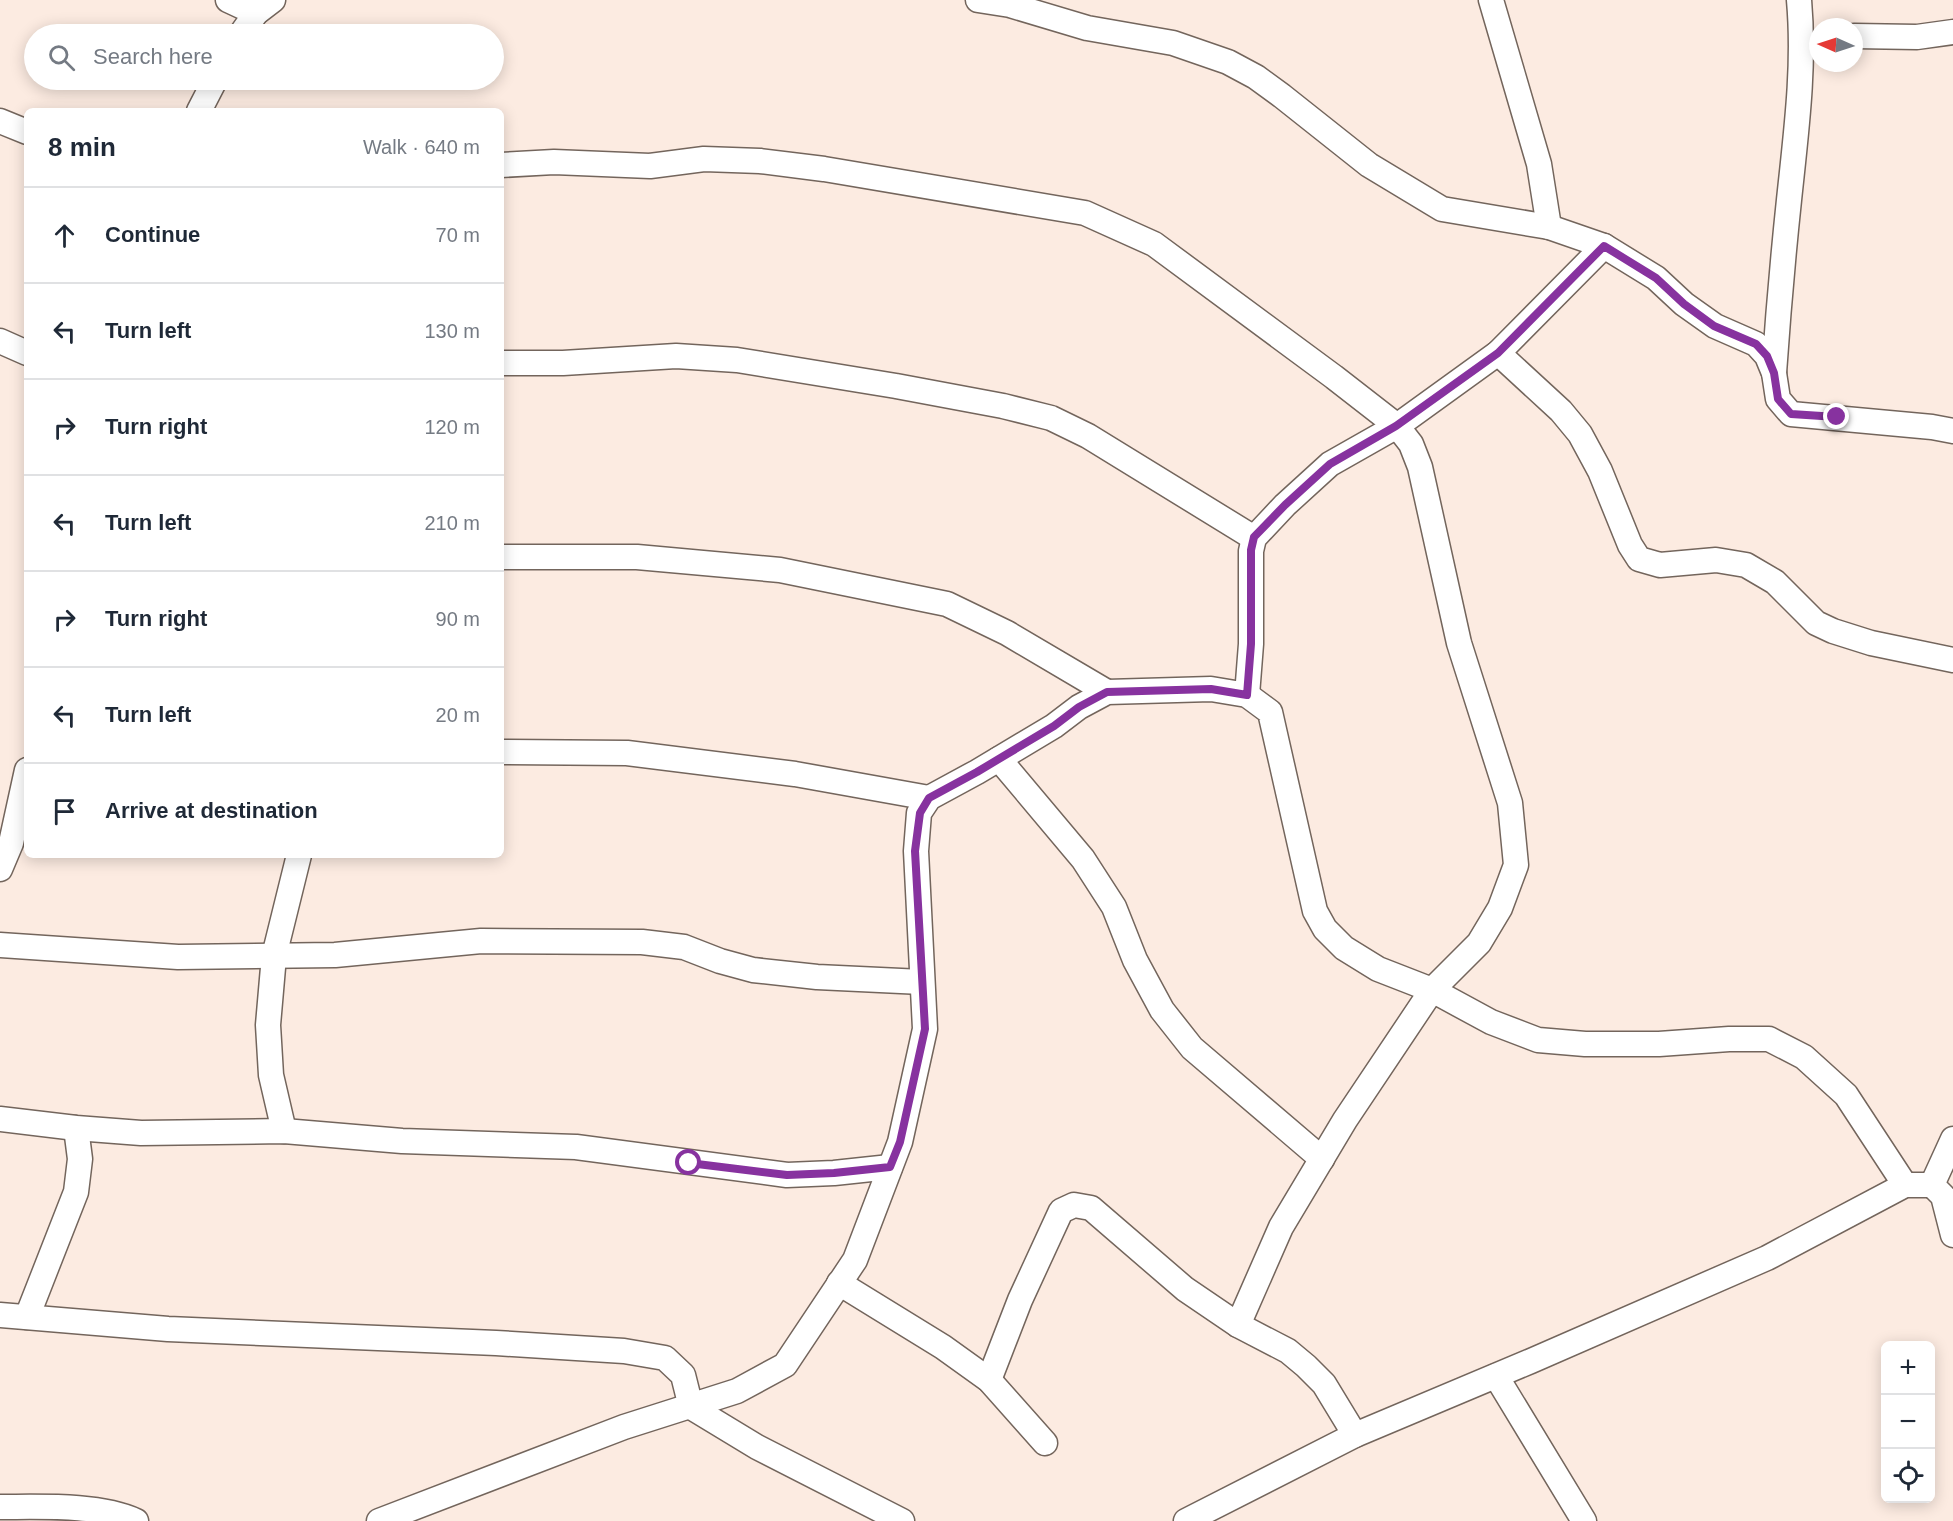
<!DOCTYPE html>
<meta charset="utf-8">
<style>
body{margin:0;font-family:Helvetica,sans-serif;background:#f2f2f3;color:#1f2937}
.controls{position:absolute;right:18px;bottom:18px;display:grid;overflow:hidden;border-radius:9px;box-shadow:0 3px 15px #0003}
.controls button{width:54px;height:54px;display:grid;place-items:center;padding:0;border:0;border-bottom:2px solid #e0e1e3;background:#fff;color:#1f2937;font:30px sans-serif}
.compass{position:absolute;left:1809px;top:18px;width:54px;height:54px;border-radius:50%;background:#fff;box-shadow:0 3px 15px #0003;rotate:273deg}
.stop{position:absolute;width:18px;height:18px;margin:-14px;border:4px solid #87329f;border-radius:50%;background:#fff}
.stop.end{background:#87329f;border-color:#fff;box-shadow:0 2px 6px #0008}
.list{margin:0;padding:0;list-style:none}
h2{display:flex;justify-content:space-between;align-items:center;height:78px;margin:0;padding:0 24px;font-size:26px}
h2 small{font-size:20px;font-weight:400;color:#747a83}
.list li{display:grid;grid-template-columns:39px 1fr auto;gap:18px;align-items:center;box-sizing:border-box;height:96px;padding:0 24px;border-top:2px solid #e0e1e3}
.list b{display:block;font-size:22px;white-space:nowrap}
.list em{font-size:20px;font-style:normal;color:#747a83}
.icon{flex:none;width:33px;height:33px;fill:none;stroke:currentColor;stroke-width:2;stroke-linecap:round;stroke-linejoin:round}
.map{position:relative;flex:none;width:1953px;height:1521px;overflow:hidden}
.search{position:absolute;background:#fff;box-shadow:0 3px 15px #0003;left:24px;top:24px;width:480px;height:66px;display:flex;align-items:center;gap:15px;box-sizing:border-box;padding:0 21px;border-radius:33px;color:#747a83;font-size:22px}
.panel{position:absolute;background:#fff;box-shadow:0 3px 15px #0003;left:24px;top:108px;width:480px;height:750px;border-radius:9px}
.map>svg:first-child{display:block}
</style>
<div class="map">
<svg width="1953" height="1521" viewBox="0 0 1953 1521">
<rect width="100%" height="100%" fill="#fcebe1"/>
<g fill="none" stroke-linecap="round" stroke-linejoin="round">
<g stroke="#73655c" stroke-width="27">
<g id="minor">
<path d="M228 0 256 13"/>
<path d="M978 0 1010 5 1087 28 1173 43 1228 62 1256 77 1282 96 1369 165 1442 209 1549 227 1604 246 1656 278 1684 304 1715 326 1756 344 1767 356 1774 373 1778 399 1791 414 1932 427 1953 431"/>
<path d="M1491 0 1539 164 1549 227"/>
<path d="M241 34 256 13 273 0"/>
<path d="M1854 36 1917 37 1953 32"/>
<path d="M199 111 215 80"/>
<path d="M0 121 27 132"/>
<path d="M501 165 554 162 650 166 704 159 760 161 824 169 1085 213 1154 244 1334 377 1397 426 1411 444 1420 467 1459 643 1510 803 1516 865 1500 908 1479 943 1432 990 1345 1120 1281 1227 1238 1325"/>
<path d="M0 341 27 353"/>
<path d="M1498 353 1561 411 1580 434 1600 471 1630 545 1639 559 1660 565 1716 560 1746 565 1775 582 1816 623 1833 631 1871 643 1953 660"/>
<path d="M501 363H563L676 356 737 360 896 386 1003 406 1051 418 1088 436 1254 538"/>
<path d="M1774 373C1778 315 1783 257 1789 200 1796 133 1805 67 1799 0"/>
<path d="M501 557H637L780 570 947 604 1007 633 1107 692"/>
<path d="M1247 695 1251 644V551L1254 538 1285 505 1330 464 1397 426 1498 353 1604 246"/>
<path d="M501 752 627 753 795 774 929 798"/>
<path d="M999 759 1083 859 1114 907 1135 960 1162 1010 1192 1048 1322 1159"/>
<path d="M0 869 11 843 27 770"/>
<path d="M0 945 178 957 335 955 481 941 642 942 684 947 720 961 753 970 817 977 922 982"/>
<path d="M0 1119 76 1128 141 1133 284 1131 402 1141 576 1147 787 1175 834 1173 890 1167"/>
<path d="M284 1131 271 1075 268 1025 274 956 299 855"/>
<path d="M1953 1139 1932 1185 1943 1196 1953 1235"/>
<path d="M839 1283 943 1347 989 1380 1045 1443"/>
<path d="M0 1315 168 1329 496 1343 624 1351 665 1358 683 1375 691 1407 757 1447 902 1521"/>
<path d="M27 1317 76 1192 80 1159 76 1128"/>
<path d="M1496 1376 1584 1521"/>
<path d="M989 1380 1020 1300 1061 1211 1074 1205 1091 1208 1185 1289 1238 1325 1288 1351 1306 1366 1324 1384 1355 1435"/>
<path d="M0 1507C40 1507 100 1504 136 1521"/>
<path d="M379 1521 624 1427 737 1391 785 1365 855 1260 900 1142 925 1029 916 851 919 813 929 798 977 772 1054 726 1079 707 1107 692 1211 689 1247 695 1270 712 1315 911 1325 929 1344 948 1378 969 1432 990 1491 1022 1538 1040 1585 1044H1659L1729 1039H1769L1804 1057 1846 1095 1905 1185"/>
<path d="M1186 1521 1355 1435 1531 1361 1767 1258 1905 1185H1932"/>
</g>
</g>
<use href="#minor" stroke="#fff" stroke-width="24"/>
</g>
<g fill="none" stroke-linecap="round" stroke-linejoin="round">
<path stroke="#87329f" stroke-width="8" d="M689 1163 787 1175 834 1173 890 1167 900 1142 925 1029 915 851 920 813 929 798 977 772 1054 726 1079 707 1107 692 1211 689 1247 695 1251 644V550L1254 537 1285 505 1330 464 1396 426 1498 353 1604 246 1656 278 1684 304 1714 326 1756 344 1767 356 1774 373 1778 399 1791 414 1837 417"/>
</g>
</svg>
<div class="controls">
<button>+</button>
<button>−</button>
<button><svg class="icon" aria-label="locate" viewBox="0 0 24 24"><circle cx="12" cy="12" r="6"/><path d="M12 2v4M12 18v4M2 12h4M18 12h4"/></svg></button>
</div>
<svg class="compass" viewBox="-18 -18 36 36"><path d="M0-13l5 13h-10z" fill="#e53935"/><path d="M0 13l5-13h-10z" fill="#747a83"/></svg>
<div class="stop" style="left:689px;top:1163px"></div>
<div class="stop end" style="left:1837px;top:417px"></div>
<div class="search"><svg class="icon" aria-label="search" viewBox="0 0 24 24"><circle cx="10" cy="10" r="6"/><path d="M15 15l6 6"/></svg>Search here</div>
<section class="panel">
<h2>8 min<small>Walk · 640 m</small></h2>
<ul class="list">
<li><svg class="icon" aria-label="ahead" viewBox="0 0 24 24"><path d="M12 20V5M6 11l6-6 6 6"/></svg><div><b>Continue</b></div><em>70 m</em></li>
<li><svg class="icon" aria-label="left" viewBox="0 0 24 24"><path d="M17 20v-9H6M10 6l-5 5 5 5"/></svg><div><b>Turn left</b></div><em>130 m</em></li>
<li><svg class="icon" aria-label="right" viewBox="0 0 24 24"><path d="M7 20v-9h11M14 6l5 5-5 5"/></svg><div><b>Turn right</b></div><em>120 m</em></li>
<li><svg class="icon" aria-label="left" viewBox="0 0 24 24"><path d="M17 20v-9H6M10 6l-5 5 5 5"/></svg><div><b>Turn left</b></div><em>210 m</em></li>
<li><svg class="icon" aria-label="right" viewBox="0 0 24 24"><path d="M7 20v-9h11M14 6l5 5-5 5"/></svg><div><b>Turn right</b></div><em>90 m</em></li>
<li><svg class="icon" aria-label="left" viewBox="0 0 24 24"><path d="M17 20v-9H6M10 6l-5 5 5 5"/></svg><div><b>Turn left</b></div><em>20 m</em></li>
<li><svg class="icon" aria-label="arrive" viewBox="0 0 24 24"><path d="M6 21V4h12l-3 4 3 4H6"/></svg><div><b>Arrive at destination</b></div></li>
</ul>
</section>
</div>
